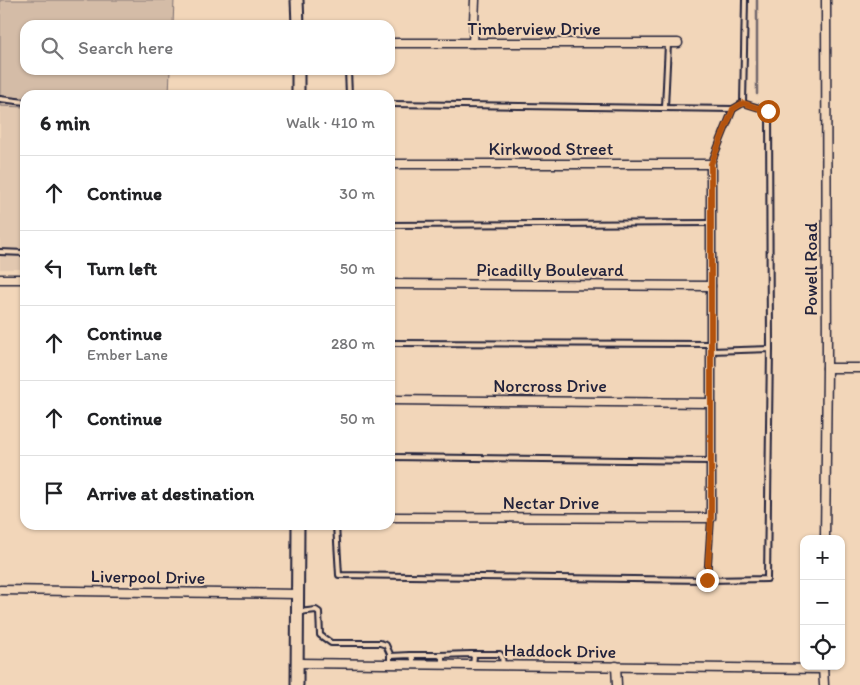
<!DOCTYPE html>
<meta charset="utf-8">
<style>
body{margin:0;font-family:Itim,sans-serif;background:#f6f6f6;color:#202124}
.controls{position:absolute;right:15px;bottom:15px;display:grid;overflow:hidden;border-radius:10px;box-shadow:0 1px 4px #0004}
.controls button{width:45px;height:45px;display:grid;place-items:center;padding:0;border:0;border-bottom:1px solid #e0e0e0;background:#fff;color:#202124;font:25px sans-serif}
.stop{position:absolute;width:15px;height:15px;margin:-11px;border:4px solid #b45309;border-radius:50%;background:#fff}
.stop.end{background:#b45309;border-color:#fff;box-shadow:0 1px 5px #0008}
.list{margin:0;padding:0;list-style:none}
h2{display:flex;justify-content:space-between;align-items:center;height:65px;margin:0;padding:0 20px;font-size:21px}
h2 small{font-size:16px;font-weight:400;color:#757577}
.list li{display:grid;grid-template-columns:32px 1fr auto;gap:15px;align-items:center;box-sizing:border-box;height:75px;padding:0 20px;border-top:1px solid #e0e0e0}
.list b{display:block;font-size:19px;white-space:nowrap}
.list p{margin:0;font-size:16px;white-space:nowrap;color:#757577}
.list em{font-size:16px;font-style:normal;color:#757577}
.icon{flex:none;width:28px;height:28px;fill:none;stroke:currentColor;stroke-width:2;stroke-linecap:round;stroke-linejoin:round}
.map{position:relative;flex:none;width:860px;height:685px;overflow:hidden}
.search{position:absolute;background:#fff;box-shadow:0 1px 4px #0004;left:20px;top:20px;width:375px;height:55px;display:flex;align-items:center;gap:12px;box-sizing:border-box;padding:0 18px;border-radius:15px;color:#757577;font-size:19px}
.panel{position:absolute;background:#fff;box-shadow:0 1px 4px #0004;left:20px;top:90px;width:375px;height:440px;border-radius:15px}
.map>svg:first-child{display:block}
</style>
<div class="map">
<svg width="860" height="685" viewBox="0 0 860 685">
<rect width="100%" height="100%" fill="#f2d6b9"/>
<filter id="ink" filterUnits="userSpaceOnUse"><feTurbulence type="fractalNoise" baseFrequency=".02" numOctaves="2"/><feDisplacementMap in="SourceGraphic" scale="10" xChannelSelector="R" yChannelSelector="G"/><feConvolveMatrix kernelMatrix="1 2 1 2 8 2 1 2 1" color-interpolation-filters="sRGB"/></filter>
<g filter="url(#ink)">
<path fill="#e2c8b0" d="M0 105 25 107V269H0Z"/>
<path fill="#d4bca7" stroke="#7b6f71" d="M0 0H174L173 25H25V70H170L169 95H25V107L1 106 0 105Z"/>
<g fill="none" stroke-linecap="round" stroke-linejoin="round">
<path stroke="#72686c" stroke-width="2.5" d="M757 94V0"/>
<g stroke="#22223b" stroke-width="8">
<g id="service">
<path d="M348 70 349 95"/>
<path d="M0 99 25 102"/>
<path d="M743 103 745 0"/>
<path d="M390 104 733 109 743 103 769 111 770 349"/>
<path d="M665 107 668 44"/>
<path d="M711 164 733 109"/>
<path d="M390 225 710 223"/>
<path d="M0 252 25 253"/>
<path d="M390 343 711 344"/>
<path d="M390 457 710 461"/>
<path d="M336 525 339 575 707 580 711 518"/>
<path d="M707 580 767 579 770 349 711 351"/>
<path d="M299 612 316 610 319 612 320 635 331 643H380L386 645 390 654V663"/>
<path d="M471 654H500L502 657 503 665"/>
<path d="M410 655H439L442 657V664"/>
<path d="M439 655 471 654 474 656 473 665"/>
<path d="M390 656 410 655 413 658V664"/>
</g>
</g>
<g stroke="#22223b" stroke-width="11">
<g id="minor">
<path d="M390 43H678"/>
<path d="M473 43 475 0"/>
<path d="M390 164H711V518L390 517"/>
<path d="M0 279H25"/>
<path d="M390 284 711 286"/>
<path d="M827 368H860"/>
<path d="M390 400 711 403"/>
<path d="M825 539 827 368 826 0"/>
<path d="M0 590 297 594"/>
<path d="M297 663 823 669"/>
<path d="M616 666 617 685"/>
<path d="M823 666 824 685"/>
</g>
</g>
<g stroke="#22223b" stroke-width="15">
<g id="secondary">
<path d="M297 0 298 25"/>
<path d="M298 70V95"/>
<path d="M297 685 298 525"/>
</g>
</g>
<use href="#service" stroke="#f2d6b9" stroke-width="4"/>
<use href="#minor" stroke="#f2d6b9" stroke-width="8"/>
<use href="#secondary" stroke="#f2d6b9" stroke-width="11"/>
</g>
</g>
<g fill="none" stroke-linecap="round" stroke-linejoin="round" filter="url(#ink)">
<path stroke="#b45309" stroke-width="6" d="M707 580 711 518V164L733 109 743 103 768 111"/>
</g>
<g text-anchor="middle" stroke-width="4" stroke-linejoin="round" paint-order="stroke">
<g font-size="18" fill="#22223b" stroke="#f2d6b9">
<text x="534" y="35">Timberview Drive</text>
<text x="551" y="155">Kirkwood Street</text>
<text transform="translate(811 269) rotate(-90)" y="6">Powell Road</text>
<text x="550" y="276">Picadilly Boulevard</text>
<text x="550" y="392">Norcross Drive</text>
<text x="551" y="509">Nectar Drive</text>
<text transform="translate(148 577) rotate(1)" y="6">Liverpool Drive</text>
<text transform="translate(560 651) rotate(1)" y="6">Haddock Drive</text>
</g>
</g>
</svg>
<div class="controls">
<button>+</button>
<button>−</button>
<button><svg class="icon" aria-label="locate" viewBox="0 0 24 24"><circle cx="12" cy="12" r="6"/><path d="M12 2v4M12 18v4M2 12h4M18 12h4"/></svg></button>
</div>
<div class="stop" style="left:768px;top:111px"></div>
<div class="stop end" style="left:707px;top:580px"></div>
<div class="search"><svg class="icon" aria-label="search" viewBox="0 0 24 24"><circle cx="10" cy="10" r="6"/><path d="M15 15l6 6"/></svg>Search here</div>
<section class="panel">
<h2>6 min<small>Walk · 410 m</small></h2>
<ul class="list">
<li><svg class="icon" aria-label="ahead" viewBox="0 0 24 24"><path d="M12 20V5M6 11l6-6 6 6"/></svg><div><b>Continue</b></div><em>30 m</em></li>
<li><svg class="icon" aria-label="left" viewBox="0 0 24 24"><path d="M17 20v-9H6M10 6l-5 5 5 5"/></svg><div><b>Turn left</b></div><em>50 m</em></li>
<li><svg class="icon" aria-label="ahead" viewBox="0 0 24 24"><path d="M12 20V5M6 11l6-6 6 6"/></svg><div><b>Continue</b><p>Ember Lane</p></div><em>280 m</em></li>
<li><svg class="icon" aria-label="ahead" viewBox="0 0 24 24"><path d="M12 20V5M6 11l6-6 6 6"/></svg><div><b>Continue</b></div><em>50 m</em></li>
<li><svg class="icon" aria-label="arrive" viewBox="0 0 24 24"><path d="M6 21V4h12l-3 4 3 4H6"/></svg><div><b>Arrive at destination</b></div></li>
</ul>
</section>
</div>
